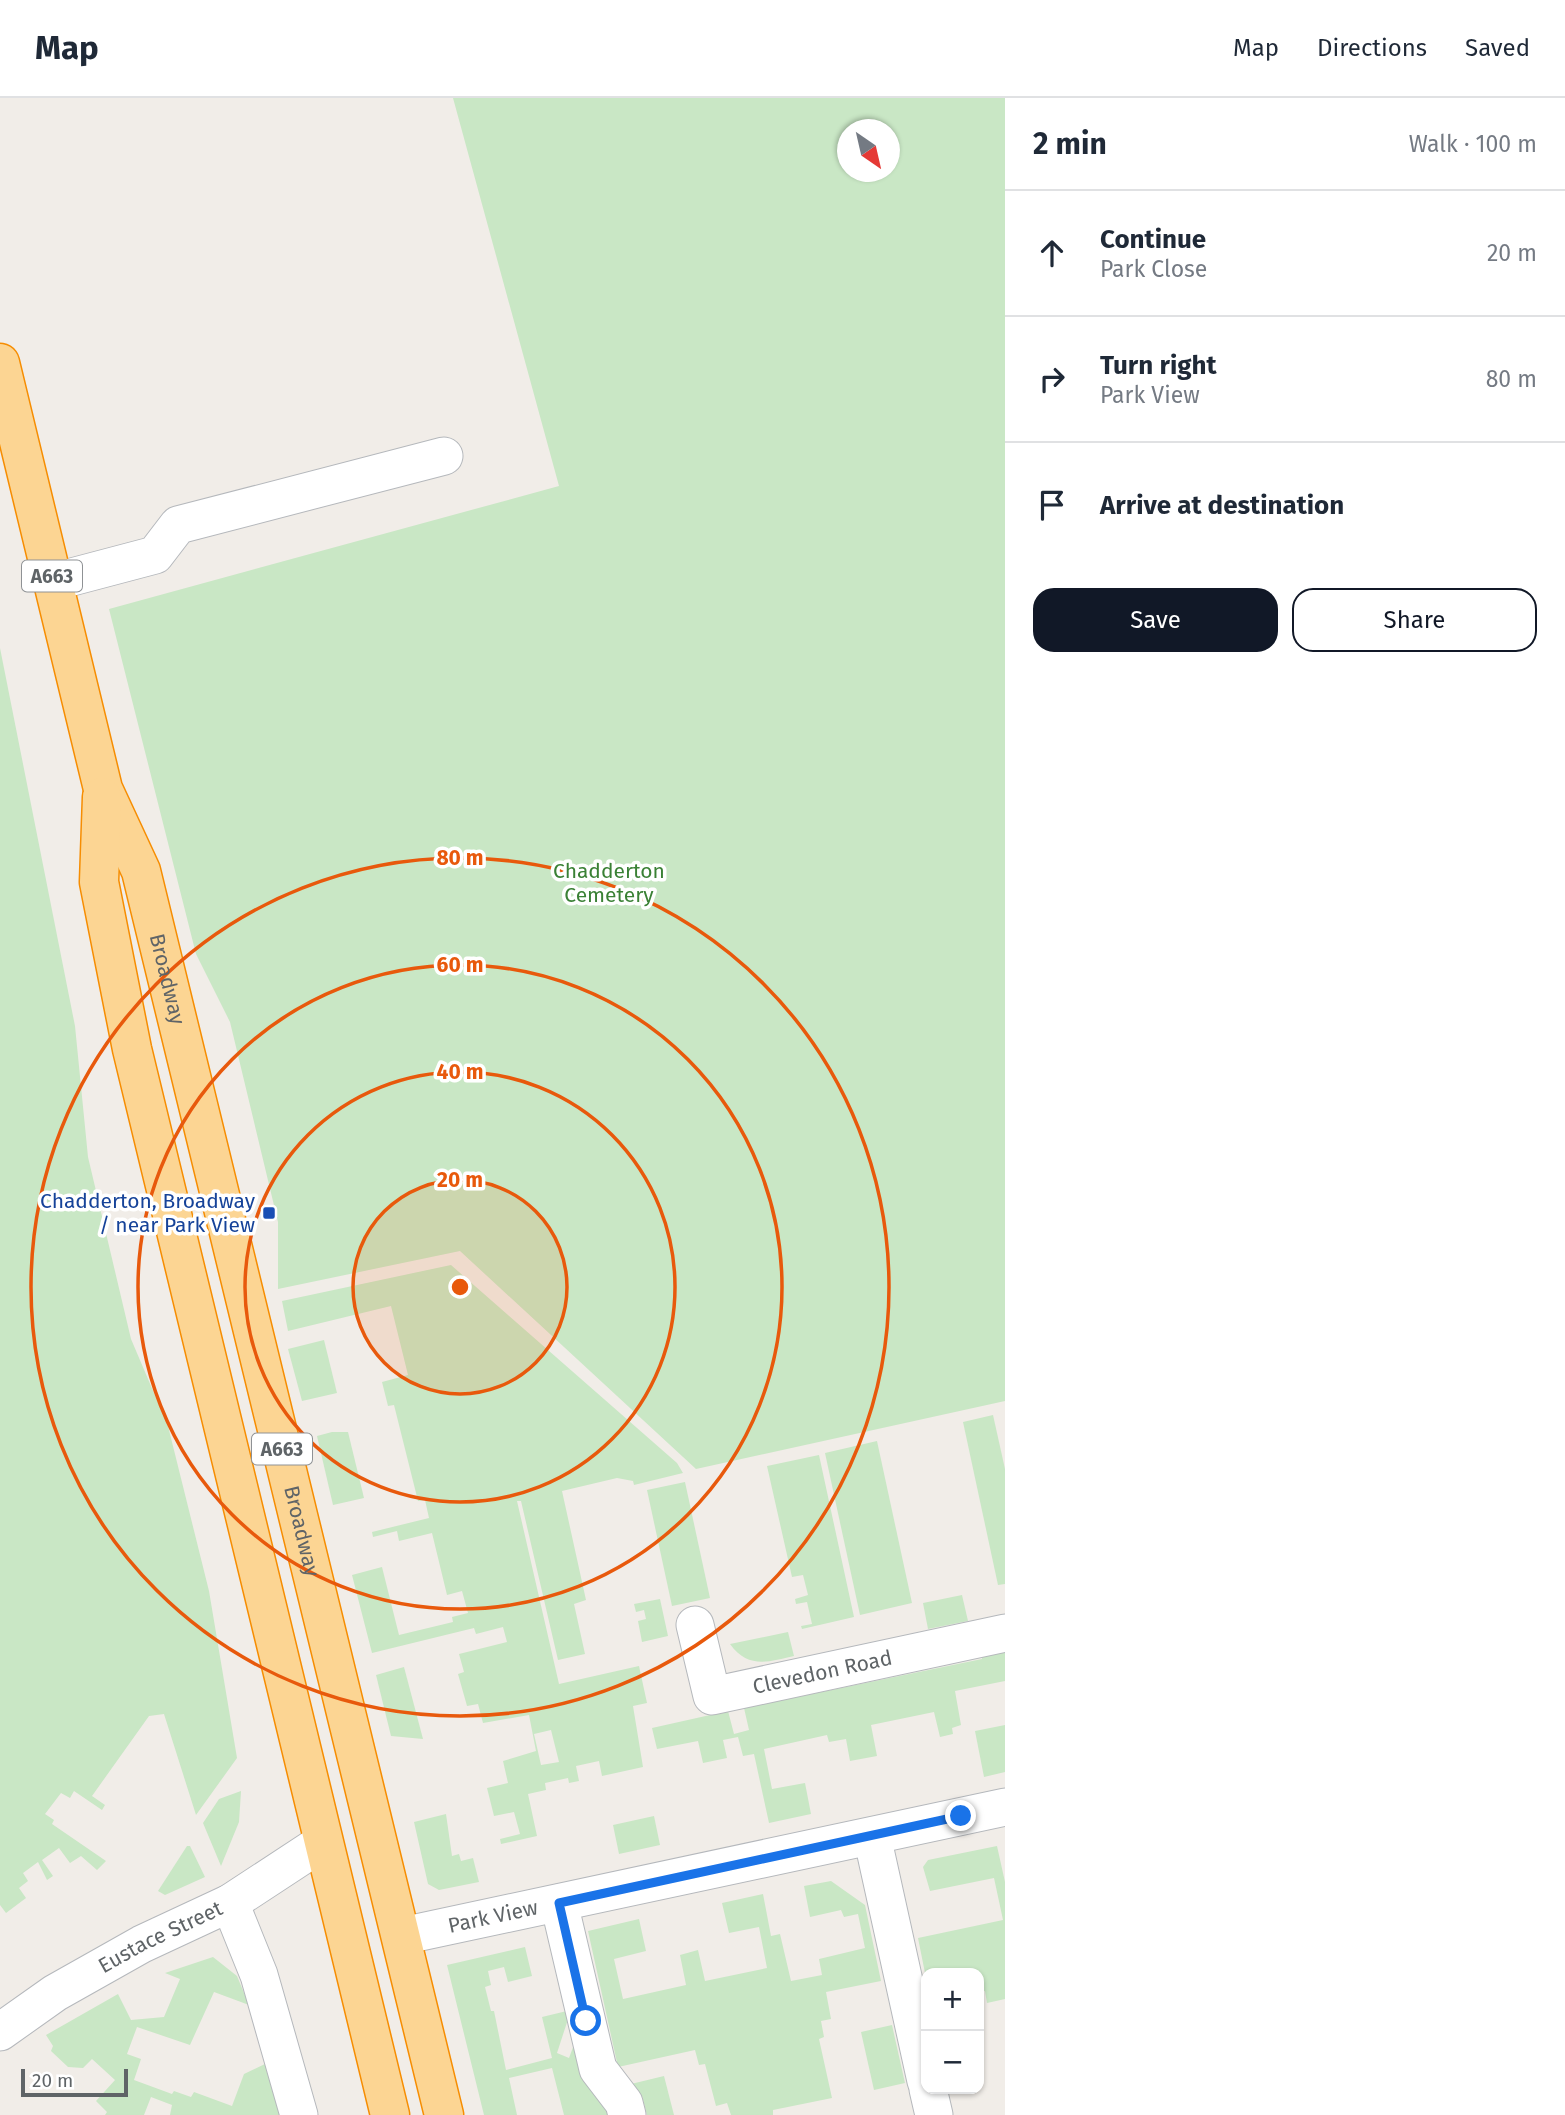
<!DOCTYPE html>
<meta charset="utf-8">
<style>
body{margin:0;font-family:"Fira Sans",sans-serif;background:#f2f2f3;color:#1f2937}
.controls{position:absolute;right:21px;bottom:21px;display:grid;overflow:hidden;border-radius:14px;box-shadow:0 2px 5px #0004}
.controls button{width:63px;height:63px;display:grid;place-items:center;padding:0;border:0;border-bottom:2px solid #e0e1e3;background:#fff;color:#1f2937;font:35px sans-serif}
.compass{position:absolute;left:837px;top:21px;width:63px;height:63px;border-radius:50%;background:#fff;box-shadow:0 2px 5px #0004;rotate:146deg}
.scale{position:absolute;left:21px;bottom:18px;width:107px;box-sizing:border-box;padding-left:7px;border:4px solid #5f6467;border-top:0;font-size:19px;line-height:24px;white-space:nowrap;color:#5f6467;-webkit-text-stroke:5px #fff;paint-order:stroke}
.stop{position:absolute;width:21px;height:21px;margin:-16px;border:5px solid #1a73e8;border-radius:50%;background:#fff}
.stop.end{background:#1a73e8;border-color:#fff;box-shadow:0 2px 7px #0008}
.list{margin:0;padding:0;list-style:none}
h2{display:flex;justify-content:space-between;align-items:center;height:91px;margin:0;padding:0 28px;font-size:30px}
h2 small{font-size:23px;font-weight:400;color:#747a83}
.list li{display:grid;grid-template-columns:46px 1fr auto;gap:21px;align-items:center;box-sizing:border-box;height:126px;padding:0 28px;border-top:2px solid #e0e1e3}
.list b{display:block;font-size:26px;white-space:nowrap}
.list p{margin:0;font-size:23px;white-space:nowrap;color:#747a83}
.list em{font-size:23px;font-style:normal;color:#747a83}
.actions{display:flex;gap:14px;padding:21px 28px}
.actions a{flex:1;padding:16px 0;border:2px solid #111827;border-radius:21px;text-align:center;font-size:24px;color:#111827}
.actions .main{background:#111827;color:#fff}
.icon{flex:none;width:38px;height:38px;fill:none;stroke:currentColor;stroke-width:2;stroke-linecap:round;stroke-linejoin:round}
.map{position:relative;flex:none;width:1005px;height:2017px;overflow:hidden}
header{display:flex;align-items:center;gap:42px;box-sizing:border-box;height:98px;padding:0 35px;background:#fff;border-bottom:2px solid #e0e1e3}
header strong{font-size:33px}
nav{display:flex;gap:38px;margin-inline-start:auto;font-size:24px}
main{display:flex}
aside{flex:1;background:#fff}
.map>svg:first-child{display:block}
</style>
<header>
<strong>Map</strong>
<nav><a>Map</a><a>Directions</a><a>Saved</a></nav>
</header>
<main>
<div class="map">
<svg width="1005" height="2017" viewBox="0 0 1005 2017">
<rect width="100%" height="100%" fill="#f1ede8"/>
<g fill="#c9e7c5" fill-rule="evenodd">
<path d="M453 0H1005V1303L696 1371 460 1153 278 1191V1124L230 924 196 856 109 511 559 388ZM848 32H890V74H848Z"/>
<path d="M0 550 75 928 88 1059 131 1241 168 1328 209 1493 237 1660 196 1717 164 1616 149 1618 92 1698 105 1707 102 1712 74 1693 70 1700 61 1695 45 1716 54 1722 52 1726 106 1763 97 1772 81 1758 70 1765 59 1750 42 1762 53 1778 47 1782 38 1764 23 1775 28 1783 19 1790 26 1800 6 1815 0 1807Z"/>
<path d="M451 1167 677 1365 683 1375 634 1387 633 1383 617 1380 562 1393 586 1502 574 1506 585 1556 558 1562 521 1403H517L559 1586 639 1568 647 1605 633 1608 643 1669 602 1678 599 1663 576 1668 579 1683 569 1685 568 1680 545 1685 546 1692 528 1696 537 1738 501 1746 500 1741 520 1736 514 1714 494 1718 487 1690 508 1685 503 1663 536 1653 529 1617 483 1625 478 1606 467 1608 458 1576 464 1574 459 1556 507 1544 503 1529 476 1536 474 1530 372 1555 352 1477 382 1469 399 1537 453 1524 452 1519 468 1515 462 1493 447 1497 432 1435 399 1443 397 1433 373 1439 372 1434 429 1420 425 1402 418 1403 394 1307 388 1308 382 1284 408 1277 391 1208 288 1233 282 1203ZM551 1632 559 1664 541 1667 534 1636Z"/>
<path d="M324 1242 337 1295 302 1303 288 1251Z"/>
<path d="M993 1317 1005 1371V1486L998 1487 963 1324Z"/>
<path d="M332 1334H348L364 1400 333 1407 317 1338Z"/>
<path d="M877 1343 912 1505 860 1517 825 1355Z"/>
<path d="M819 1357 854 1519 802 1531 801 1528 812 1526 807 1504 796 1506 795 1501 808 1497 803 1477 792 1479 767 1368Z"/>
<path d="M685 1384 710 1500 672 1508 647 1392Z"/>
<path d="M962 1497 968 1523 928 1531 923 1505Z"/>
<path d="M660 1501 668 1538 642 1544 638 1523 646 1521 644 1512 636 1514 634 1506Z"/>
<path d="M788 1534 794 1558C768 1564 748 1571 730 1546Z"/>
<path d="M1005 1554V1583L955 1593 961 1627 952 1630 953 1636 940 1639 934 1614 871 1627 877 1658 850 1663 846 1641 829 1644 827 1637 764 1651 772 1691 805 1685 811 1716 769 1725 754 1656 743 1658 738 1639 723 1642 727 1660 703 1665 698 1643 657 1651 652 1630 728 1613 734 1636 749 1632 744 1610 982 1561V1559Z"/>
<path d="M404 1569 423 1641 391 1638 376 1577Z"/>
<path d="M1005 1627V1674L984 1679 975 1633Z"/>
<path d="M241 1693 239 1724 221 1768 203 1725 219 1701Z"/>
<path d="M446 1716 452 1758 459 1756 461 1763 473 1760 479 1784 439 1792 428 1786 414 1724Z"/>
<path d="M654 1718 660 1747 619 1756 613 1727Z"/>
<path d="M187 1748H190L205 1779 165 1797 158 1793Z"/>
<path d="M997 1748 1005 1784V1901L987 1905 985 1893 979 1894V1875H926V1880L918 1840 1003 1822 994 1780 930 1793 923 1769 928 1762Z"/>
<path d="M831 1783 865 1807 881 1883 826 1894 831 1921 821 1923 824 1939 819 1941 832 2000 773 2012V2017H731L727 2005 716 2008 705 1966 699 1967 695 1952 618 1969 588 1833 639 1821 646 1853 614 1861 623 1901 686 1887 680 1857 698 1852 705 1883 767 1870 759 1829 729 1835 722 1805 763 1796 771 1838 780 1836 791 1883 822 1877 819 1861 865 1850 858 1816 844 1819 841 1812 810 1819 804 1788Z"/>
<path d="M525 1849 532 1878 508 1884 504 1869 488 1873 491 1887 485 1889 491 1913H494L506 1972 552 1960 542 1919 571 1912 557 1955 569 1960 578 1936 611 2017H564L552 1970 509 1980 517 2017H484L447 1867Z"/>
<path d="M213 1859 237 1878 249 1907 214 1894 190 1947 137 1929 127 1956 141 1961 134 1982 172 1996 174 1993 191 1999 194 1994 232 2008 244 1976 267 1965 280 2017H170L172 2007 151 1999 144 2017H105L107 2014 96 2003 115 1982 92 1961 83 1970 68 1969 51 1953 53 1948 46 1937 118 1896 131 1922 164 1919 180 1881 165 1875Z"/>
<path d="M892 1927 905 1985 874 1992 861 1934Z"/>
<path d="M664 1978 674 2017H647L642 1998 631 1986Z"/>
</g>
<g fill="none" stroke-linecap="round" stroke-linejoin="round">
<g stroke="#b5b8bc" stroke-width="39">
<g id="minor">
<path d="M53 484 155 457 178 427 444 358"/>
<path id="s1" d="M695 1527 712 1598 1005 1535"/>
<path d="M872 1738 926 1983"/>
<path d="M230 1805 259 1877 299 2017"/>
<path d="M559 1805 598 1971 624 2005 627 2017"/>
<path id="s2" d="M402 1838 1005 1709"/>
<path id="s3" d="M0 1934 55 1895 142 1846 230 1805 323 1744"/>
<path d="M928 1991 934 2017"/>
</g>
</g>
<g stroke="#f68d02" stroke-width="41">
<g id="highway">
<path id="s4" d="M0 265 103 691 141 773 444 2017"/>
<path d="M102 699 99 784 132 951 390 2017"/>
</g>
</g>
<use href="#minor" stroke="#fff" stroke-width="37"/>
<use href="#highway" stroke="#fcd593" stroke-width="38"/>
</g>
<g fill="none" stroke-linecap="round" stroke-linejoin="round">
<path stroke="#1a73e8" stroke-width="9" d="M586 1923 559 1805 961 1718"/>
</g>
<circle cx="460" cy="1189" r="107" fill="#e8590c" fill-opacity=".12"/>
<g fill="none" stroke="#e8590c" stroke-width="3.5">
<circle cx="460" cy="1189" r="107"/>
<circle cx="460" cy="1189" r="215"/>
<circle cx="460" cy="1189" r="322"/>
<circle cx="460" cy="1189" r="429"/>
</g>
<rect fill="#1a4fb4" stroke="#fff" stroke-width="2.5" x="262" y="1108" width="14" height="14" rx="3.5"/>
<g text-anchor="middle" stroke-width="7" stroke-linejoin="round" paint-order="stroke">
<g fill="#fff" stroke="#8f9295" stroke-width="2">
<rect x="22" y="462.5" width="60" height="31" rx="5"/>
<rect x="252" y="1335.5" width="60" height="31" rx="5"/>
</g>
<g font-size="19" font-weight="bold" fill="#5f6467">
<text x="52" y="485">A663</text>
<text x="282" y="1358">A663</text>
</g>
<g font-size="21" fill="#3a8135" stroke="#fff">
<text x="609" y="780">Chadderton<tspan x="609" dy="24">Cemetery</tspan></text>
</g>
<g font-size="21" fill="#5f6467" stroke="#fff">
<text dy="7" stroke="none"><textPath href="#s4" startOffset="640">Broadway</textPath></text>
<text dy="7" stroke="none"><textPath href="#s4" startOffset="1208">Broadway</textPath></text>
<text dy="7" stroke="none"><textPath href="#s1" startOffset="186">Clevedon Road</textPath></text>
<text dy="7" stroke="none"><textPath href="#s2" startOffset="93">Park View</textPath></text>
<text dy="7" stroke="none"><textPath href="#s3" startOffset="187">Eustace Street</textPath></text>
</g>
<g font-size="21" fill="#164399" stroke="#fff" text-anchor="end">
<text x="255" y="1110">Chadderton, Broadway<tspan x="255" dy="24">/ near Park View</tspan></text>
</g>
</g>
<circle cx="460" cy="1189" r="10" fill="#e8590c" stroke="#fff" stroke-width="3.5"/>
<g font-size="21" text-anchor="middle" font-weight="bold" fill="#e8590c" stroke="#fff" stroke-width="7" stroke-linejoin="round" paint-order="stroke">
<text x="460" y="767">80 m</text>
<text x="460" y="874">60 m</text>
<text x="460" y="981">40 m</text>
<text x="460" y="1089">20 m</text>
</g>
</svg>
<div class="controls">
<button>+</button>
<button>−</button>
</div>
<svg class="compass" viewBox="-18 -18 36 36"><path d="M0-13l5 13h-10z" fill="#e53935"/><path d="M0 13l5-13h-10z" fill="#747a83"/></svg>
<div class="scale">20 m</div>
<div class="stop" style="left:586px;top:1923px"></div>
<div class="stop end" style="left:961px;top:1718px"></div>
</div>
<aside>
<h2>2 min<small>Walk · 100 m</small></h2>
<ul class="list">
<li><svg class="icon" aria-label="ahead" viewBox="0 0 24 24"><path d="M12 20V5M6 11l6-6 6 6"/></svg><div><b>Continue</b><p>Park Close</p></div><em>20 m</em></li>
<li><svg class="icon" aria-label="right" viewBox="0 0 24 24"><path d="M7 20v-9h11M14 6l5 5-5 5"/></svg><div><b>Turn right</b><p>Park View</p></div><em>80 m</em></li>
<li><svg class="icon" aria-label="arrive" viewBox="0 0 24 24"><path d="M6 21V4h12l-3 4 3 4H6"/></svg><div><b>Arrive at destination</b></div></li>
</ul>
<div class="actions"><a class="main">Save</a><a>Share</a></div>
</aside>
</main>
